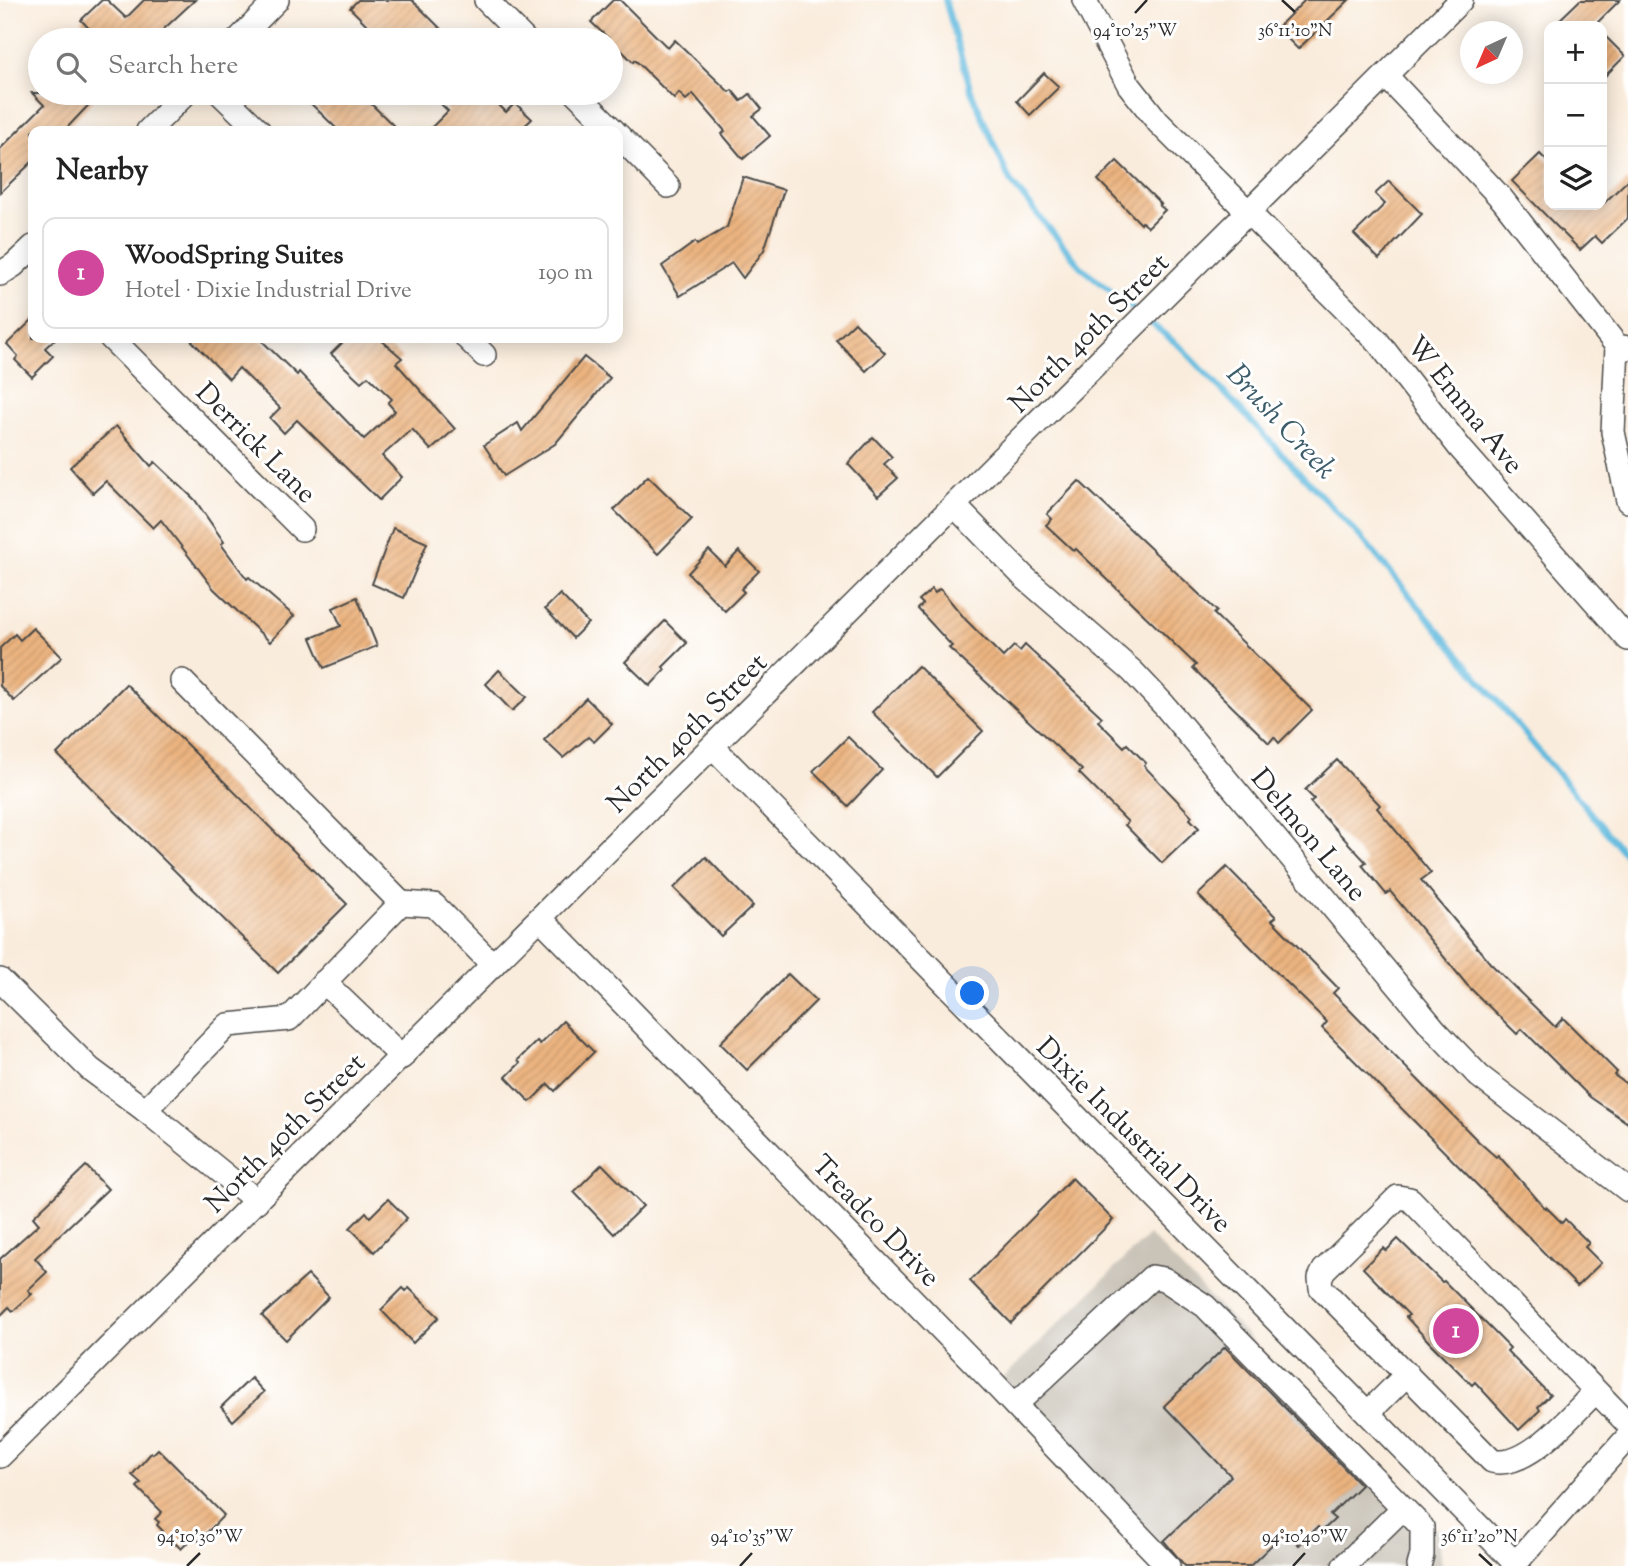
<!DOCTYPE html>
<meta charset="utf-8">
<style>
body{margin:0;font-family:"Sorts Mill Goudy",serif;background:#f6f6f6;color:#222}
.controls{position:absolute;right:21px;top:21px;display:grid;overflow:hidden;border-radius:14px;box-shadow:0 4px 18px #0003}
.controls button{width:63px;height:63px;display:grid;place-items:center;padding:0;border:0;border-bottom:2px solid #e0e0e0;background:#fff;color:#222;font:35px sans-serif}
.compass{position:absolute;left:1460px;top:21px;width:63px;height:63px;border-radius:50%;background:#fff;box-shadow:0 4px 18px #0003;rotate:224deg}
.you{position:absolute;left:973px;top:994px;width:24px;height:24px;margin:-18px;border:5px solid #fff;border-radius:50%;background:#1a73e8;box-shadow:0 0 0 10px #1a73e833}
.badge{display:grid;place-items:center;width:46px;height:46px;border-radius:50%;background:#db2777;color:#fff;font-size:23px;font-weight:700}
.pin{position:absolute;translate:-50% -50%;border:4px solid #fff;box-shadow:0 2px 7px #0006}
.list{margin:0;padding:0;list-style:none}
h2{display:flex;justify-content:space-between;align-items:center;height:91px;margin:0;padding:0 28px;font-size:30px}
h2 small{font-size:23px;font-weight:400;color:#767676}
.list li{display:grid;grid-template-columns:46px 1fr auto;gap:21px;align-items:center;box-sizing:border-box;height:112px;margin:0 14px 14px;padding:0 14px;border:2px solid #e0e0e0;border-radius:14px}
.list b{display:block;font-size:26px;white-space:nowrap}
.list p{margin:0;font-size:23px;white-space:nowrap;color:#767676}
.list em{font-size:23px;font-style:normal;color:#767676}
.icon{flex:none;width:38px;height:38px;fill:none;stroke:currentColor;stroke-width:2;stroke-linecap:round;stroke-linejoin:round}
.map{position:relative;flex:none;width:1628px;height:1566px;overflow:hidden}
.search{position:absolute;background:#fff;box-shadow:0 4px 18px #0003;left:28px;top:28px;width:595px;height:77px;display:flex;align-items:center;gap:18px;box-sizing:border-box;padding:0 24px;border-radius:38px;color:#767676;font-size:26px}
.panel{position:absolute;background:#fff;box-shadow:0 4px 18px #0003;left:28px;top:126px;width:595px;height:217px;border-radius:14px}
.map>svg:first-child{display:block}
</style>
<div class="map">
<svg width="1628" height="1566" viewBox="0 0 1628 1566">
<defs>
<pattern id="building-hatch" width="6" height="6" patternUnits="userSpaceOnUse" patternTransform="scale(1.75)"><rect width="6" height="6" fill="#ebb37f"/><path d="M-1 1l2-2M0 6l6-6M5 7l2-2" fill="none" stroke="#ca9a6e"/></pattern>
</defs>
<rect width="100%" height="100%" fill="#fff"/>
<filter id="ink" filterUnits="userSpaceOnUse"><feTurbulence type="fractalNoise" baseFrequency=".0143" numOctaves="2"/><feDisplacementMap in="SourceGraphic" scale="14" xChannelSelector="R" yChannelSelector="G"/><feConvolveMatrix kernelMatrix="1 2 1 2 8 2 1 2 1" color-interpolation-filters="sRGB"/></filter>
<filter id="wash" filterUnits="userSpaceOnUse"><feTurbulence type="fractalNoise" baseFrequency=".00686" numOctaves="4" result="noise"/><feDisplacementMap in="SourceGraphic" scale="28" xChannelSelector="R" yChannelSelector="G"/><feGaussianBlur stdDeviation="1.57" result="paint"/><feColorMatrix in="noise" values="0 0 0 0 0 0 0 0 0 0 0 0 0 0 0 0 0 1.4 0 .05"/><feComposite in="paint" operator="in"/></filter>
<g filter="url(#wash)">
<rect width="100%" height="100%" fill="#f9ecdc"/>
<path fill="#c9c3b8" d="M1149 1235 1438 1530 1441 1566H1181L1001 1380Z"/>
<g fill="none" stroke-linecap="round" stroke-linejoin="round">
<path stroke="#61bade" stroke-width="6" d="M945 0 971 91 1010 181 1081 267 1183 349 1366 543 1628 858"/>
</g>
<g id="blocks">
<g fill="url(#building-hatch)">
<path d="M102 0H107L126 18 144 0H195L152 40H100L81 20Z"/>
<path d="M358 0H412L452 40H382L350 8Z"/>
<path d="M613 0H620L668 48 675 40 729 92 732 90 741 101 750 94 762 109 753 116 770 136 743 159 722 134 725 131 693 94 686 100 679 93 674 99 635 60 633 62 622 51 619 54 611 47V40H606L608 38 591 22Z"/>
<path d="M1305 0H1349L1298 49 1277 28Z"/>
<path d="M1580 0H1620L1594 26H1553Z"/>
<path d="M1602 33 1625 56 1602 79Z"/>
<path d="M1044 73 1059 87 1030 115 1017 101Z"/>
<path d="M32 93H100L64 131H33V161L0 193V149L44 105Z"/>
<path d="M300 93H360L399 131H339Z"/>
<path d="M430 93H487L506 112 515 103 532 119 519 131H428L448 111Z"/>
<path d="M1540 154 1549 163V205H1602L1628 180V218L1602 243 1595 236 1580 250 1512 181Z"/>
<path d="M1117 161 1161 204 1159 205 1165 210 1148 227 1142 222 1141 224 1098 180Z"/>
<path d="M743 177 784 190 764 250 743 278 732 263 680 296 662 266 695 242 697 245 727 227Z"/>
<path d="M1389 181 1422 214 1379 259 1354 234 1385 204 1375 194Z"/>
<path d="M33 319V338H56L45 348 53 356 32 377 15 360 18 356 7 344Z"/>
<path d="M855 322 885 353 866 371 836 340Z"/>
<path d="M189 338H259L297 375 299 372 364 439 395 411 388 403 392 399 368 376 361 382 331 354 347 338H379L402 358 396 363 455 429 431 450 412 429 382 456 402 477 379 500 297 420 284 433 270 418 280 408 239 368 229 379Z"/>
<path d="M584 357 610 378 555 444 504 476 484 445 518 423 522 431Z"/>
<path d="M116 426 151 466 155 462 195 500 224 542 221 544 247 579 249 577 294 616 270 642 214 589 161 520 153 528 106 481 93 493 70 467Z"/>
<path d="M873 437 892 457 884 464 898 478 878 496 848 464Z"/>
<path d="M648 476 692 519 658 554 614 510Z"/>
<path d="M1079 481 1217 611 1214 614 1312 710 1279 743 1274 737 1269 743 1193 668 1196 665 1076 549 1074 551 1046 525 1052 519 1047 514Z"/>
<path d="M393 528 427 543 404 598 372 584Z"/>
<path d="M709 550 725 566 739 551 759 571 741 589 744 592 725 611 688 573Z"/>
<path d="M932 589 935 593 939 589 942 591 966 620 1003 657 1014 646 1020 651 1025 645 1102 717 1098 721 1124 747 1127 744 1146 763 1144 766 1192 816 1190 819 1199 828 1162 863 1125 825 1128 822 1079 773 1082 770 949 648 952 646 918 609 923 604 919 600Z"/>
<path d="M560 594 588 623 573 638 545 609Z"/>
<path d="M357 597 377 646 324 668 311 638 341 626 333 608Z"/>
<path d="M665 621 687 643 663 667 665 670 650 686 625 662Z"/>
<path d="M33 628 62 657 14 701 0 686V648L15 634 20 640Z"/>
<path d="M918 666 983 731 937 777 872 712Z"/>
<path d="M499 670 527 697 512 711 486 684Z"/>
<path d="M126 684 347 904 278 973 57 754Z"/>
<path d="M586 698 612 724 594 742 588 737 563 758 544 740Z"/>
<path d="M848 737 882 770 848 806 813 771Z"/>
<path d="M1337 760 1380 805 1377 808 1431 873 1421 880 1490 963 1555 1027 1563 1018 1617 1072 1614 1075 1628 1085V1123L1590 1097 1522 1029 1517 1034 1467 985 1390 891 1386 894 1362 865 1366 862 1310 802 1314 799 1305 790Z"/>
<path d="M706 857 753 906 721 936 674 888Z"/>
<path d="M1227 867 1276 917 1272 920 1338 988 1333 993 1479 1142 1496 1157 1498 1155 1545 1208 1546 1207 1562 1223 1565 1219 1589 1243 1585 1247 1601 1263 1577 1286 1322 1028 1327 1022 1198 895Z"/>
<path d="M788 974 816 1001 747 1070 720 1043Z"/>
<path d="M563 1021 594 1052 555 1091 548 1084 530 1102 506 1077 520 1063 518 1060 537 1041 540 1044Z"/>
<path d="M602 1164 643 1206 614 1234 574 1192Z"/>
<path d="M86 1166 108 1189 35 1258 47 1272 28 1290 32 1294 13 1311 9 1307 0 1316V1259L39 1224 33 1217Z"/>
<path d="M1072 1178 1113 1220 1011 1323 970 1281Z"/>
<path d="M388 1199 407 1218 374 1252 350 1228 366 1212 370 1217Z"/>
<path d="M1398 1239 1442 1282 1444 1281 1510 1348 1507 1351 1550 1395 1538 1407 1540 1410 1519 1430 1475 1382 1472 1385 1431 1344 1406 1317 1409 1315 1363 1268 1383 1248 1386 1251Z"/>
<path d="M308 1275 329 1297 286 1340 262 1316Z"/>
<path d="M403 1288 406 1291 409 1288 439 1317 413 1343 381 1310Z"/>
<path d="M1225 1347 1361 1485 1330 1515 1335 1519 1322 1531 1318 1527 1299 1545 1286 1531 1250 1566H1185L1164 1541 1231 1476 1164 1406Z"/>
<path d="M251 1378 264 1392 233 1421 221 1407Z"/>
<path d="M158 1449 224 1515 199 1541 194 1536 181 1549 176 1544 174 1545 161 1532 162 1530 157 1525 159 1522 155 1519 162 1512 137 1487 141 1483 132 1475 151 1453 153 1454Z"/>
</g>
</g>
</g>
<g filter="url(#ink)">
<use href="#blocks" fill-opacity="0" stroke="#4a4846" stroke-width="2"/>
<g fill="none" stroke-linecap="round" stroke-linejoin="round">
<g stroke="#4a4846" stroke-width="26">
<g id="minor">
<path d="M486 0 525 40"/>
<path d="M1084 0 1129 85 1158 122 1378 342 1460 448 1628 639"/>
<path d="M238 40 277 0"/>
<path d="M1386 76 1502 199 1617 346 1628 348"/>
<path d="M220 93 259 131"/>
<path d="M576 93 614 131"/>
<path d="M148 131 186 93"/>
<path d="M618 135 668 186"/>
<path d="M0 274 14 265 33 247"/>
<path d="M111 338 302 529"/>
<path d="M467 338 484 355"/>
<path d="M1617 346 1613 432 1628 501"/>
<path d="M955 506 1024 577 1132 671 1164 705 1436 1031 1479 1076 1628 1190"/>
<path d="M182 681 401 903 289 1019 228 1025 145 1110 257 1201"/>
<path d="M713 747 1515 1563"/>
<path d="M401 903 434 905 493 965"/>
<path d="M541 919 990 1379 1168 1566"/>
<path d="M0 980 90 1069 145 1110"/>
<path d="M324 982 402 1057"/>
<path d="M1596 1391C1572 1414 1528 1470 1492 1461L1321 1288 1320 1278 1324 1270 1398 1197 1410 1199 1628 1424"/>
<path d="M1015 1405 1152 1277 1164 1279 1205 1306 1422 1527V1555L1419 1566"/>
<path d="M1368 1413 1407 1374"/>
<path d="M0 1456 1461 0"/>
<path d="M1344 1566 1403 1508"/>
<path d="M1513 1566 1628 1437"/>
</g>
</g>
<use href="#minor" stroke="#fff" stroke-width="23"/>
</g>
</g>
<path fill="none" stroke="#2b2b2b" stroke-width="2.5" d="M1282 0 1295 12M1135 13 1147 0M1479 1554 1492 1566M187 1566 200 1553M740 1566 752 1553M1293 1566 1305 1553"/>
<g text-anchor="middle" stroke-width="6" stroke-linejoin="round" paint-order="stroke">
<g font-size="28" fill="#2b2b2b" stroke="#fff">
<text transform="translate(1088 332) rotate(-45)" y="10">North 40th Street</text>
<text transform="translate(1466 404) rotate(51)" y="10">W Emma Ave</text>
<text transform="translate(257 442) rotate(45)" y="10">Derrick Lane</text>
<text transform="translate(686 732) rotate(-45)" y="10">North 40th Street</text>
<text transform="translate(1310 834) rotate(50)" y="10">Delmon Lane</text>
<text transform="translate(284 1132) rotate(-45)" y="10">North 40th Street</text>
<text transform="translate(1135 1134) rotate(45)" y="10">Dixie Industrial Drive</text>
<text transform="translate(877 1220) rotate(46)" y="10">Treadco Drive</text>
</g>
<g font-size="30" font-style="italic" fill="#3e5d6a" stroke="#fff">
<text transform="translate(1282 421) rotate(47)" y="10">Brush Creek</text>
</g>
</g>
<g font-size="18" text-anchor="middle" fill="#2b2b2b" stroke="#fff" stroke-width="6" stroke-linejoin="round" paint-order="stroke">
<text x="1295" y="36">36°11'10"N</text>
<text x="1135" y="36">94°10'25"W</text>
<text x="200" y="1542">94°10'30"W</text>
<text x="752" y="1542">94°10'35"W</text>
<text x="1305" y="1542">94°10'40"W</text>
<text x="1479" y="1542">36°11'20"N</text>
</g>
</svg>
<div class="controls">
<button>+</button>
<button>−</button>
<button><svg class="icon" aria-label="layers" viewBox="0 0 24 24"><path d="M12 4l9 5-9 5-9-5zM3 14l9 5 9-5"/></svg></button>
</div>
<svg class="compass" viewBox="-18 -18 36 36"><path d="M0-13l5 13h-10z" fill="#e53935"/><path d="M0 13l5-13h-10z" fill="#767676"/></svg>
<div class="you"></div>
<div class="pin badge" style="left:1456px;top:1331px;background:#d1479c">1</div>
<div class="search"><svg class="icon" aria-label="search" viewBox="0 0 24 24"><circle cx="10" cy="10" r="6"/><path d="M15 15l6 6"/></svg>Search here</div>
<section class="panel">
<h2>Nearby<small></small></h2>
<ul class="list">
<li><span class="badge" style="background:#d1479c">1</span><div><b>WoodSpring Suites</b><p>Hotel · Dixie Industrial Drive</p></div><em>190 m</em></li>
</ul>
</section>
</div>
